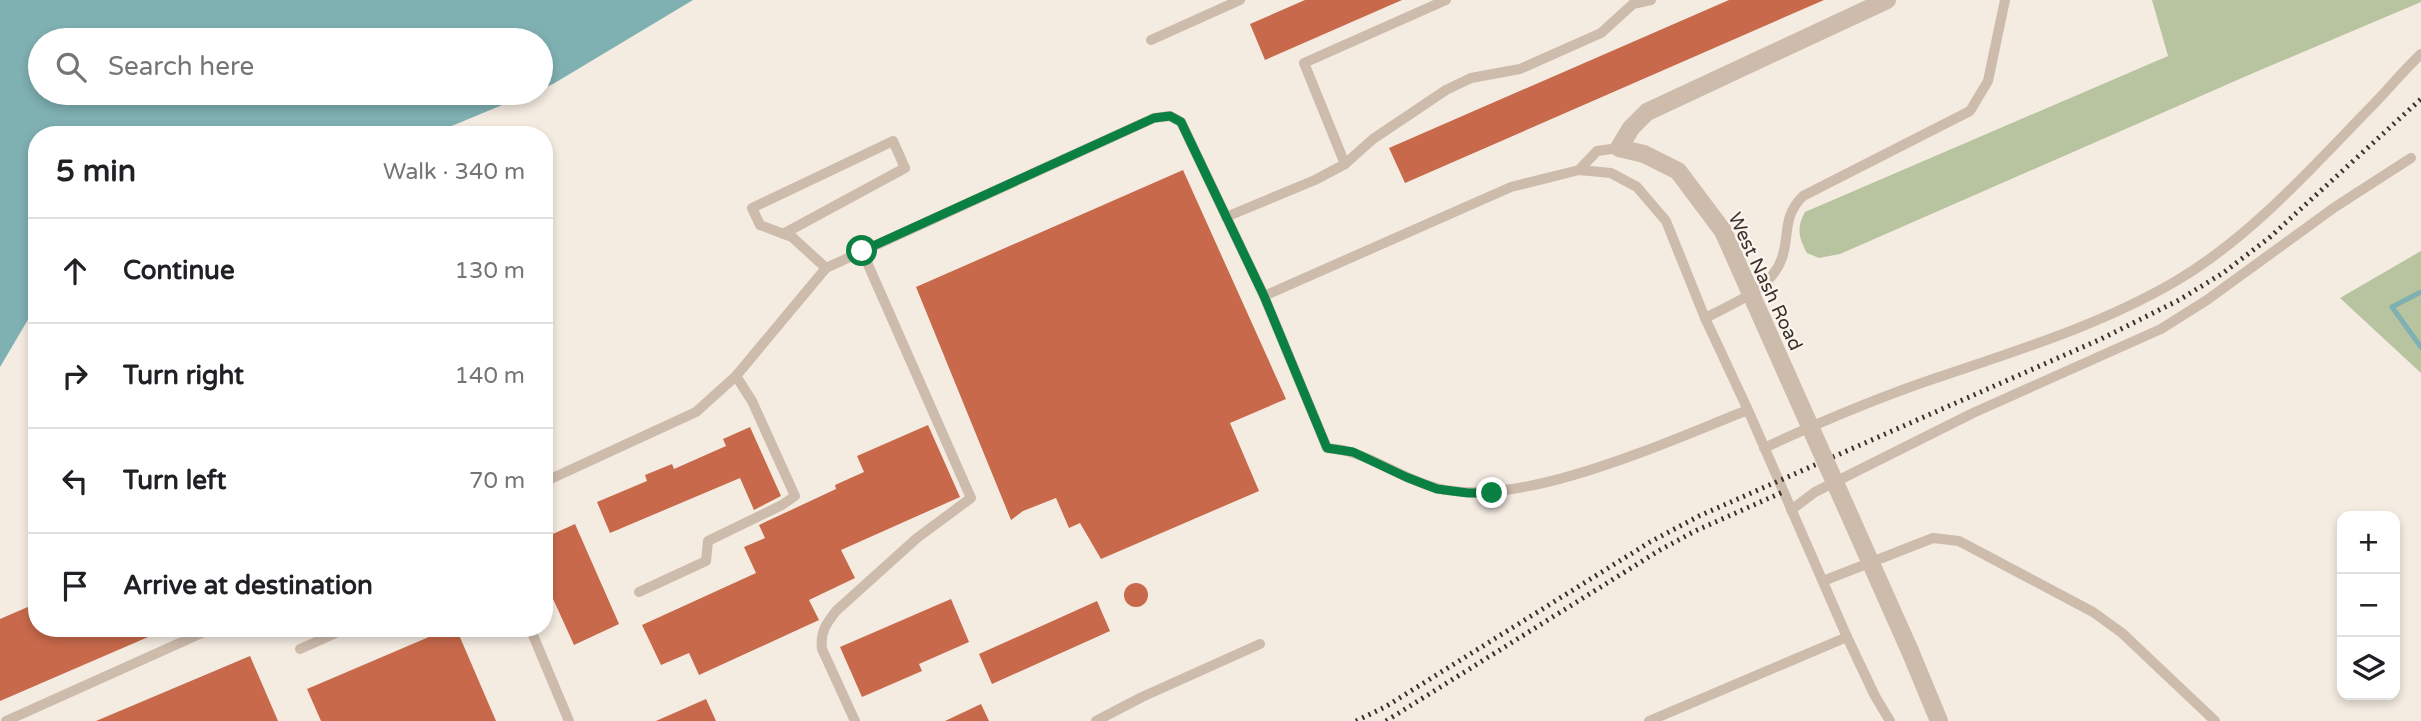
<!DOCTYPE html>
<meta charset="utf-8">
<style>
body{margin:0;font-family:"Varela Round",sans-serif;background:#f6f6f6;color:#202124}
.controls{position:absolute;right:21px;bottom:21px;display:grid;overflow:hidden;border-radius:14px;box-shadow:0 4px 10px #0003}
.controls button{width:63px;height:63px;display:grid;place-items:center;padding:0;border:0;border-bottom:2px solid #e0e0e0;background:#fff;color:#202124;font:35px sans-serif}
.stop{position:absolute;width:21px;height:21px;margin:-16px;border:5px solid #0b8043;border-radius:50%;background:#fff}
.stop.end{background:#0b8043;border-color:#fff;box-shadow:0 2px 7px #0008}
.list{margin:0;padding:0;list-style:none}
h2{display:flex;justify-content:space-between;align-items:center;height:91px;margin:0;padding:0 28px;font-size:30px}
h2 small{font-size:23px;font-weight:400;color:#757577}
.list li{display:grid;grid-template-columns:46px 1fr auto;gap:21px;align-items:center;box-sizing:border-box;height:105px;padding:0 28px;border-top:2px solid #e0e0e0}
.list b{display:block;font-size:26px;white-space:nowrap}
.list em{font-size:23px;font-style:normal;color:#757577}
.icon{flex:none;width:38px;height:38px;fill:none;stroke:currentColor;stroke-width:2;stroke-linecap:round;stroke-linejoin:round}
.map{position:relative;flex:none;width:2421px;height:721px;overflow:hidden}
.search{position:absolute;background:#fff;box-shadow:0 4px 10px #0003;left:28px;top:28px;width:525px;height:77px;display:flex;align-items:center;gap:18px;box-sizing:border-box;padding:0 24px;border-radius:38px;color:#757577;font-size:26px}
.panel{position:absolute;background:#fff;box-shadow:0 4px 10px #0003;left:28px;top:126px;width:525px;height:511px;border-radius:28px}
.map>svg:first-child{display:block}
</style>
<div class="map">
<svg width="2421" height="721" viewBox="0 0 2421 721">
<rect width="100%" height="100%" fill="#f4ebe1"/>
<g fill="#b8c4a0">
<path d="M2152 0H2421V2L2251 74 1840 254 1819 258 1807 253C1799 238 1796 228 1805 212L2168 56Z"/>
<path d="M2421 251V373L2340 298Z"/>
</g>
<path fill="#7fb0b2" d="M0 0H693L553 84 541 89V40H40V93H531L430 135H37V315L29 318 0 367Z"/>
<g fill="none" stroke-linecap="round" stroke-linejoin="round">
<path stroke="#7fb0b2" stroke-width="5" d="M2421 292 2392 307 2421 347"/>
</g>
<g fill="#c8694b">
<path d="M1305 0H1402L1265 60 1250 24Z"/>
<path d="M1729 0H1824L1405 183 1389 148Z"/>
<path d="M1183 170 1286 399 1230 423 1259 491 1101 559 1080 523 1069 528 1056 498 1023 511 1011 520 916 287Z"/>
<path d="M928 425 960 497 841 550 855 578 809 600 819 620 699 675 689 653 661 665 642 625 756 573 744 547 765 538 759 525 836 489 835 485 864 472 857 456Z"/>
<path d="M750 427 781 496 754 510 740 478 610 533 597 502 647 481 645 475 672 464 674 469 726 446 723 439Z"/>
<path d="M575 524 619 624 574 645 544 579V538Z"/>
<circle cx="1136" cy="595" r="12"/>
<path d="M951 599 969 642 919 664 922 671 862 697 840 647Z"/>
<path d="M1097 601 1110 631 992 684 979 654Z"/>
<path d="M37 603V628H169L0 701V619Z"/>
<path d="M450 628H456L496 721H321L307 689Z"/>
<path d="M250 656 278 721H96Z"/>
<path d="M706 699 716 721H656Z"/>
<path d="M981 704 989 721H945Z"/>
</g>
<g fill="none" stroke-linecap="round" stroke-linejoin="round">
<g stroke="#cdbbac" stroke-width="10">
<path d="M1151 40 1240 0"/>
<path d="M1345 164 1304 63 1446 0"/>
<path d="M1579 170 1597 151 1619 148"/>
<path d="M1226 217 1315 180 1345 164 1373 139 1446 90 1471 78 1520 69 1601 33 1633 4 1651 0"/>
<path d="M783 234 905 168 893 141 752 208 760 225 792 237 826 268"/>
<path d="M1705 318C1732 304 1772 289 1782 258 1790 234 1782 217 1803 196L1970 111 1988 81 2005 0"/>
<path d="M1748 410C1668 441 1520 510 1437 488 1407 481 1382 462 1353 453 1345 450 1336 449 1327 448L1264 296 1511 187 1579 170 1611 173 1637 187 1666 221 1705 318 1748 410 1847 637 1875 696 1890 721"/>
<path d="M1764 448C1820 422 1877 398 1936 378 2018 350 2101 325 2176 281 2249 238 2308 172 2366 112 2385 93 2402 72 2421 54"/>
<path d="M544 482 696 412 736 376 826 268 1154 118 1170 116 1181 122 1264 296"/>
<path d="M1791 510 1815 492 1973 413 2161 329 2207 300 2335 207 2411 158"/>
<path d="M1823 581 1933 538 1959 541 2093 612 2122 633 2215 721"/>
<path d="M639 592 706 561 708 541 782 505 795 496 752 401 736 376"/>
<path d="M530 628 569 721"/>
<path d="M300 649 347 628"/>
<path d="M6 721 213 628"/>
<path d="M855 721 822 649C820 632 826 624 836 611L917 538 971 498 862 251"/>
<path d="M1096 721 1142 697 1260 644"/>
<path d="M1649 721 1847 637"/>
</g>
<g stroke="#cdbbac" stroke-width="18">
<path d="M1723 231 1678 171 1644 154 1619 148 1631 128 1647 112 1887 0"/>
<path d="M1910 651 1939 721"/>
</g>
<g stroke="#3b302b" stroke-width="5" stroke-dasharray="2 5" stroke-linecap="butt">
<path d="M1356 721 1385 707 1650 542 1699 516 2101 339 2179 300 2223 273 2269 238 2421 99"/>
<path d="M1386 721 1660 550 1695 531 1783 492"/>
</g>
<path stroke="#cdbbac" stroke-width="18" d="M1723 231 1910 651"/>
</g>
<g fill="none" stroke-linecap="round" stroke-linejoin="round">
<path stroke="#0b8043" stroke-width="9" d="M862 251 1154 118 1170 116 1181 122 1264 296 1327 448 1353 452 1406 477 1437 489 1468 493H1492"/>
</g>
<g text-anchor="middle" stroke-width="5" stroke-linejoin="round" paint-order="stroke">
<g font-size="19" fill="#3b302b" stroke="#fbf5ee">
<text transform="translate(1766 281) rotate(65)" y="7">West Nash Road</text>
</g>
</g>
</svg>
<div class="controls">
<button>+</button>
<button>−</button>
<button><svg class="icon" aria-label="layers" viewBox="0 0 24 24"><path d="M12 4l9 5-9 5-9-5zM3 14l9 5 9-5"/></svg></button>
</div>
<div class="stop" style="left:862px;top:251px"></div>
<div class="stop end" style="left:1492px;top:493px"></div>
<div class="search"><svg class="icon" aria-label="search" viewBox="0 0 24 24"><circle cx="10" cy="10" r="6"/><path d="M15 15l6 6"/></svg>Search here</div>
<section class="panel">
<h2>5 min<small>Walk · 340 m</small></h2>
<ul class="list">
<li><svg class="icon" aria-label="ahead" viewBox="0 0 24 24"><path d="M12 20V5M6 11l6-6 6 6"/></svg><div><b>Continue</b></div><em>130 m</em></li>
<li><svg class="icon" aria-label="right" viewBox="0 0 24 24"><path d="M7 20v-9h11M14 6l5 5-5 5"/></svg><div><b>Turn right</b></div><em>140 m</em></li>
<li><svg class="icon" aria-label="left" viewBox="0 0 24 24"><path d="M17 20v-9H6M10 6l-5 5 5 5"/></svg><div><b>Turn left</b></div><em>70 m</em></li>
<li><svg class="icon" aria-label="arrive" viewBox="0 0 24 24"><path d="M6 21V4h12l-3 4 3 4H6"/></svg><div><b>Arrive at destination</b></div></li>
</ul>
</section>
</div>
